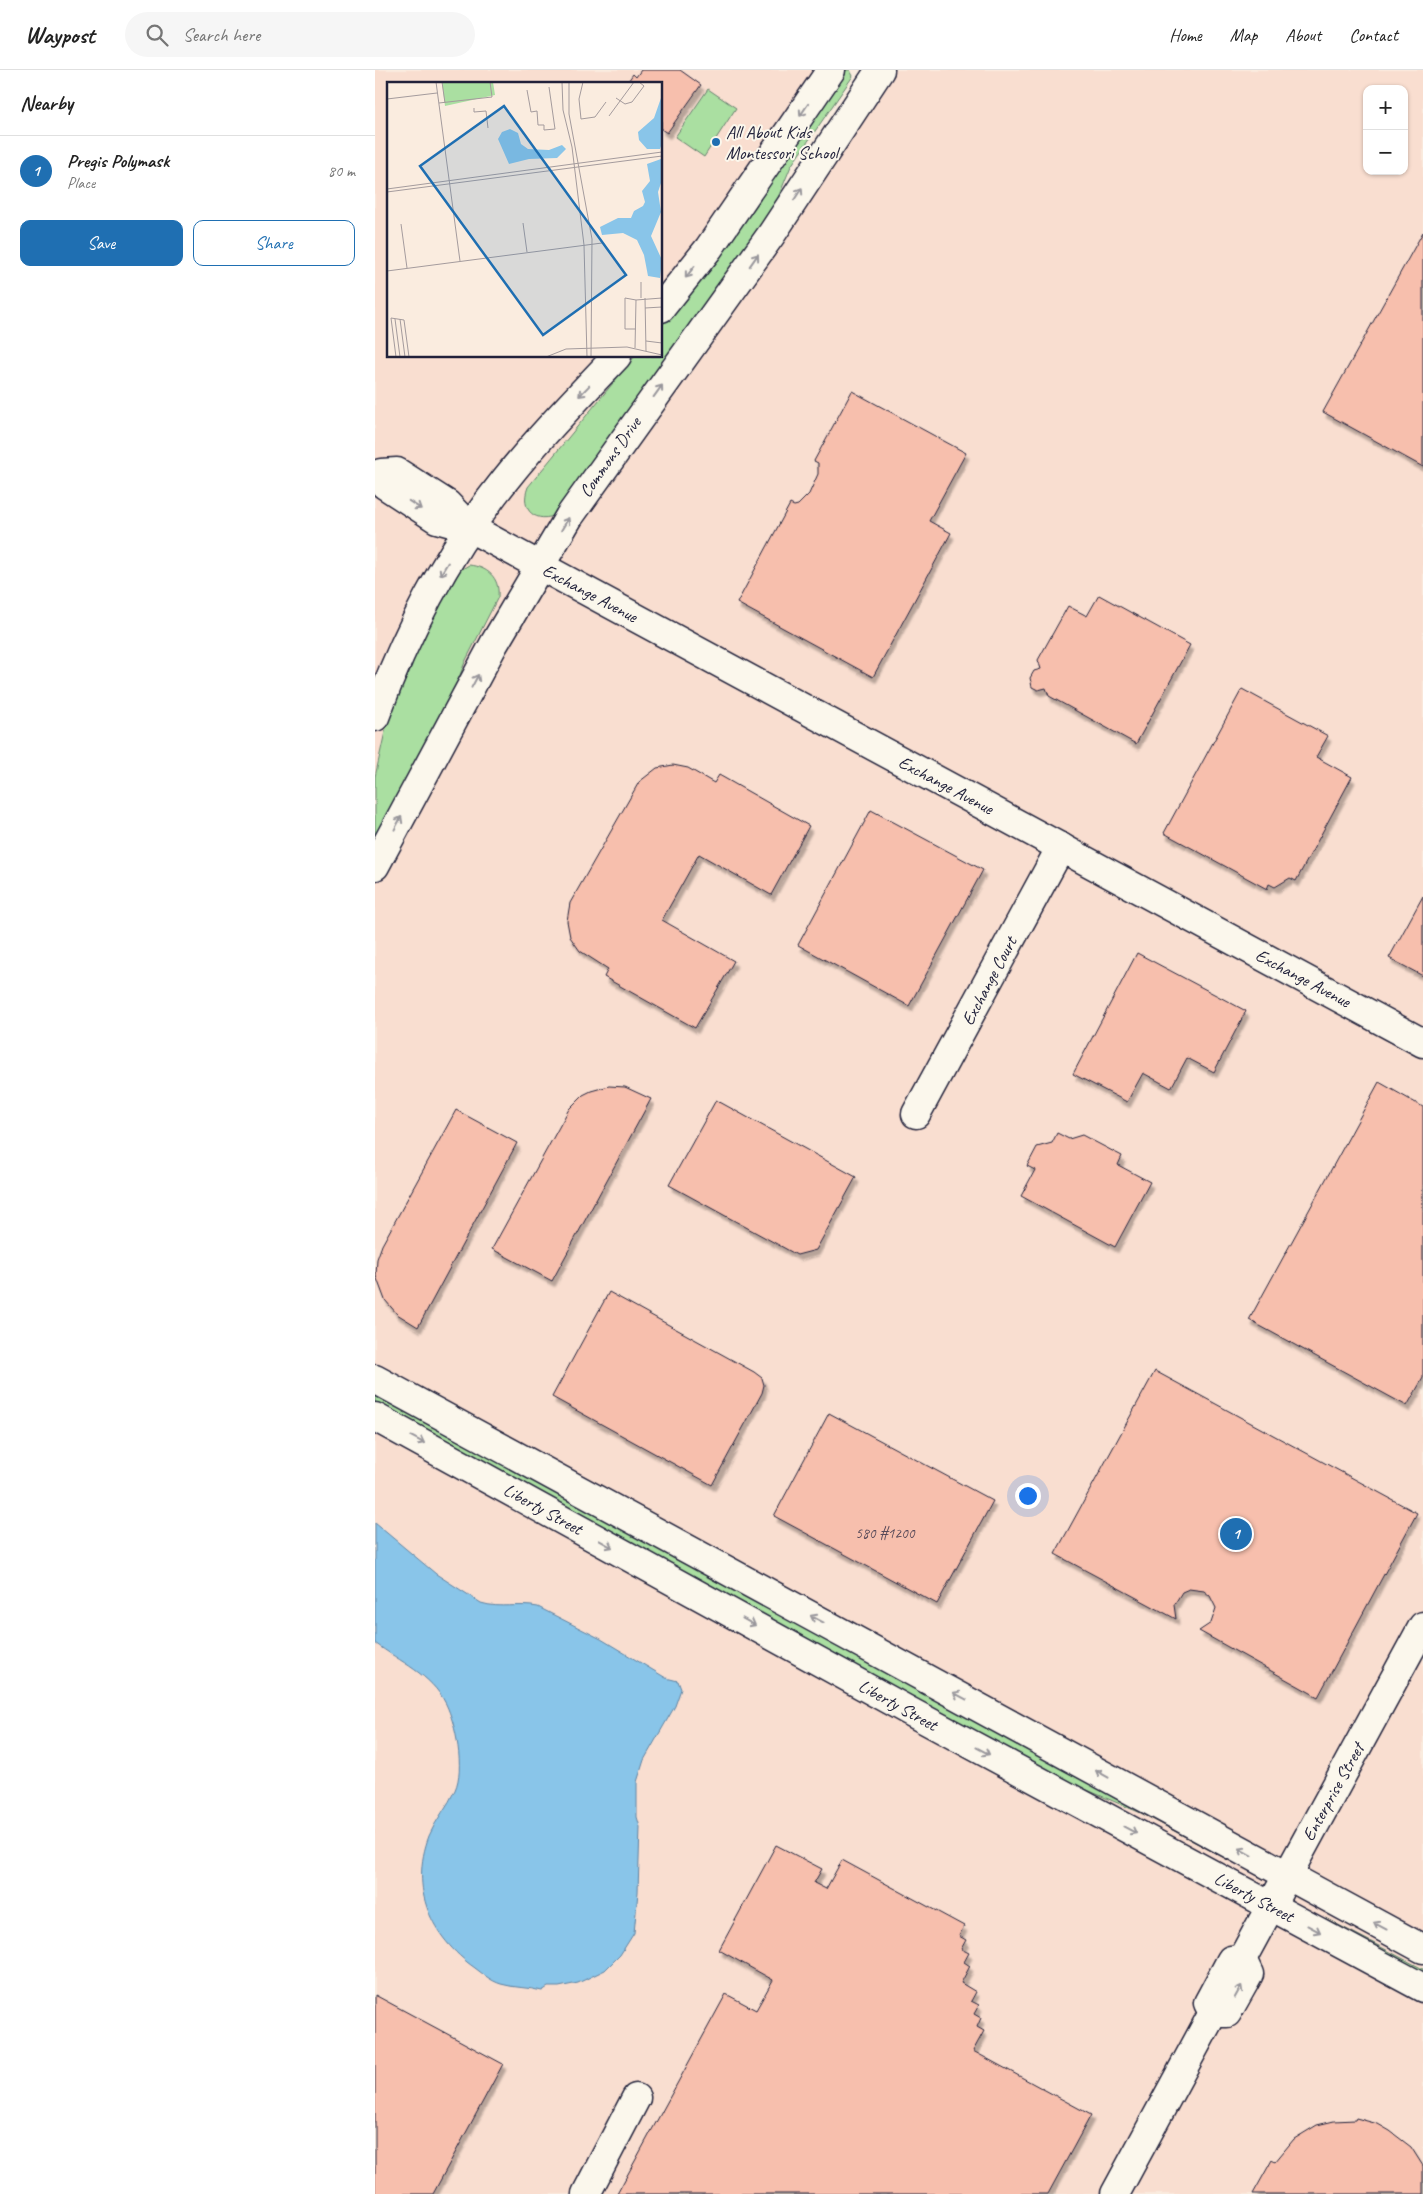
<!DOCTYPE html>
<meta charset="utf-8">
<style>
body{margin:0;font-family:Caveat,sans-serif;background:#f6f6f6;color:#222}
.controls{position:absolute;right:15px;top:15px;display:grid;overflow:hidden;border-radius:10px;box-shadow:0 1px 4px #0004}
.controls button{width:45px;height:45px;display:grid;place-items:center;padding:0;border:0;border-bottom:1px solid #e0e0e0;background:#fff;color:#222;font:25px sans-serif}
.you{position:absolute;left:652px;top:1425px;width:18px;height:18px;margin:-12px;border:4px solid #fff;border-radius:50%;background:#1a73e8;box-shadow:0 0 0 8px #1a73e833}
.badge{display:grid;place-items:center;width:32px;height:32px;border-radius:50%;background:#1f6fb2;color:#fff;font-size:16px;font-weight:700}
.pin{position:absolute;translate:-50% -50%;border:2px solid #fff;box-shadow:0 1px 5px #0006}
.list{margin:0;padding:0;list-style:none}
h2{display:flex;justify-content:space-between;align-items:center;height:65px;margin:0;padding:0 20px;font-size:21px}
h2 small{font-size:16px;font-weight:400;color:#767676}
.list li{display:grid;grid-template-columns:32px 1fr auto;gap:15px;align-items:center;box-sizing:border-box;height:70px;padding:0 20px;border-top:1px solid #e0e0e0}
.list b{display:block;font-size:19px;white-space:nowrap}
.list p{margin:0;font-size:16px;white-space:nowrap;color:#767676}
.list em{font-size:16px;font-style:normal;color:#767676}
.actions{display:flex;gap:10px;padding:15px 20px}
.actions a{flex:1;padding:11px 0;border:1px solid #1f6fb2;border-radius:10px;text-align:center;font-size:18px;color:#1f6fb2}
.actions .main{background:#1f6fb2;color:#fff}
.icon{flex:none;width:28px;height:28px;fill:none;stroke:currentColor;stroke-width:2;stroke-linecap:round;stroke-linejoin:round}
.map{position:relative;flex:none;width:1048px;height:2124px;overflow:hidden}
header{display:flex;align-items:center;gap:30px;box-sizing:border-box;height:70px;padding:0 25px;background:#fff;border-bottom:1px solid #e0e0e0}
header strong{font-size:24px}
nav{display:flex;gap:28px;margin-inline-start:auto;font-size:18px}
.search{width:350px;height:45px;background:#f6f6f6;display:flex;align-items:center;gap:12px;box-sizing:border-box;padding:0 18px;border-radius:28px;color:#767676;font-size:19px}
main{display:flex}
aside{flex:1;background:#fff}
.map>svg:first-child{display:block}
</style>
<header>
<strong>Waypost</strong>
<div class="search"><svg class="icon" aria-label="search" viewBox="0 0 24 24"><circle cx="10" cy="10" r="6"/><path d="M15 15l6 6"/></svg>Search here</div>
<nav><a>Home</a><a>Map</a><a>About</a><a>Contact</a></nav>
</header>
<main>
<aside>
<h2>Nearby<small></small></h2>
<ul class="list">
<li><span class="badge">1</span><div><b>Pregis Polymask</b><p>Place</p></div><em>80 m</em></li>
</ul>
<div class="actions"><a class="main">Save</a><a>Share</a></div>
</aside>
<div class="map">
<svg width="1048" height="2124" viewBox="0 0 1048 2124">
<defs>
<filter id="shadow"><feDropShadow dx="3" dy="5.5" stdDeviation="1" flood-color="#0004"/></filter>
</defs>
<rect width="100%" height="100%" fill="#faecdf"/>
<filter id="ink" filterUnits="userSpaceOnUse"><feTurbulence type="fractalNoise" baseFrequency=".02" numOctaves="2"/><feDisplacementMap in="SourceGraphic" scale="10" xChannelSelector="R" yChannelSelector="G"/><feConvolveMatrix kernelMatrix="1 2 1 2 8 2 1 2 1" color-interpolation-filters="sRGB"/></filter>
<g filter="url(#ink)">
<path fill="#f9ded0" fill-rule="evenodd" d="M0 0H446L332 162 399 181 519 0H1048V2124H0ZM14 14H286V286H14ZM992 19H1029V101H992Z"/>
<g fill="#aadfa1" stroke="#66806e">
<path d="M470 0H475L478 6 416 96 396 145 183 444C161 455 144 440 153 417L260 286H286V256L305 235Z"/>
<path d="M333 19 361 38 329 87 300 67Z"/>
<path d="M94 495C112 497 125 507 123 527L90 592 67 652 0 777V707L15 639 28 606 80 503Z"/>
<path d="M0 1323 857 1786 853 1790 766 1743 668 1701 0 1339Z"/>
<path d="M950 1848 1048 1899V1907L947 1852Z"/>
</g>
<path fill="#89c5e9" stroke="#6084a3" d="M0 1453 61 1504 106 1533C125 1539 144 1533 163 1537L226 1569 291 1608 303 1611 306 1619 300 1636 269 1690 262 1712V1747L265 1757 263 1822 259 1863 245 1885 230 1900 203 1913 184 1917H173L167 1921C153 1917 139 1918 126 1914 116 1911 108 1904 100 1898 56 1867 34 1819 54 1766 61 1749 73 1736 80 1720 90 1698 81 1655 71 1634 56 1604 25 1592 0 1573Z"/>
<g fill="#f7bfad" stroke="#22223b" filter="url(#shadow)">
<path d="M266 0H305L326 15 292 63 286 59V14H251L258 4 261 7Z"/>
<path d="M1048 162V397L948 342Z"/>
<path d="M477 321 591 383 554 451 576 463 498 607 362 533 415 434 419 436 423 435 434 424 443 404V393L439 391Z"/>
<path d="M724 525 815 575 761 674 674 626 671 618 663 620 657 617 655 608 659 601 666 599 663 590 693 536 712 546Z"/>
<path d="M867 619 953 666 941 687 977 707 921 811 915 808 900 817 894 814 892 819 789 763Z"/>
<path d="M298 695 313 698 339 713 344 705 434 756 396 825 324 784 287 850 359 891 320 958 229 907 233 899 205 881 195 867 192 851 195 833 264 712 282 698Z"/>
<path d="M496 740 608 800 534 936 423 875Z"/>
<path d="M1048 826V906L1014 888Z"/>
<path d="M762 883 871 941 839 1002 812 988 796 1018 768 1003 752 1032 698 1004Z"/>
<path d="M1004 1012 1048 1037V1308L1032 1336 874 1250Z"/>
<path d="M234 1016 250 1017 276 1029 177 1211 117 1179 194 1039 208 1025 216 1021Z"/>
<path d="M341 1030 481 1107 441 1180 422 1185 294 1115Z"/>
<path d="M81 1040 142 1073 43 1257 22 1244 10 1230 1 1206 2 1189 7 1175Z"/>
<path d="M682 1063 694 1069 707 1065 747 1086 743 1095 775 1112 740 1177 646 1126 660 1100 652 1096 662 1077 677 1073Z"/>
<path d="M234 1222 379 1302 387 1308 389 1315 387 1323 337 1415 177 1327Z"/>
<path d="M780 1301 1042 1443 943 1627 824 1561 836 1553 841 1538 835 1526 829 1521 814 1519 807 1522 799 1535 801 1549 680 1484Z"/>
<path d="M454 1343 618 1431 562 1534 399 1446Z"/>
<path d="M401 1775 447 1799 439 1813 451 1819 467 1790 589 1856 584 1866 591 1870 586 1879 594 1883 589 1892 595 1896 586 1913 601 1922 596 1931 604 1935 599 1944 606 1948 602 1957 609 1961 598 1981 716 2045 673 2124H242L351 1924 381 1940 398 1910 344 1880Z"/>
<path d="M0 1925 128 1994 58 2124H0Z"/>
<path d="M981 2048 1003 2054 1015 2061 1036 2077 1048 2096V2124H878L897 2090 900 2092 919 2069 942 2055 959 2051 980 2050Z"/>
</g>
<g fill="none" stroke-linecap="round" stroke-linejoin="round">
<g stroke="#22223b" stroke-width="31">
<g id="minor">
<path d="M286 238 334 178 456 0"/>
<path d="M95 458 72 434 22 402 6 403 10 415 62 449 95 458 1048 973"/>
<path d="M0 647C31 562 73 481 130 410 164 367 204 326 242 286"/>
<path d="M0 796 119 574 194 447 396 165 505 0"/>
<path d="M541 1044 686 777"/>
<path d="M0 1309 1048 1879"/>
<path d="M0 1347 534 1641 1048 1918"/>
<path d="M867 1889 1048 1556"/>
<path d="M838 1943H852L874 1904 867 1889"/>
<path d="M838 1943 833 1933 856 1890 867 1889"/>
<path d="M211 2124 261 2028"/>
<path d="M740 2124 838 1943"/>
</g>
</g>
<use href="#minor" stroke="#fbf7ec" stroke-width="28"/>
</g>
<defs><path id="oneway-shaft" d="M-6 0H5M1.5-3L5.5 0L1.5 3" fill="none" stroke-width="1.6" stroke-linecap="round" stroke-linejoin="round" transform="scale(1.25)"/></defs>
<g stroke="#99979c">
<use href="#oneway-shaft" transform="translate(429 40) rotate(124)"/>
<use href="#oneway-shaft" transform="translate(423 124) rotate(-57)"/>
<use href="#oneway-shaft" transform="translate(379 190) rotate(-55)"/>
<use href="#oneway-shaft" transform="translate(315 202) rotate(128)"/>
<use href="#oneway-shaft" transform="translate(209 321) rotate(134)"/>
<use href="#oneway-shaft" transform="translate(283 321) rotate(-54)"/>
<use href="#oneway-shaft" transform="translate(40 435) rotate(33)"/>
<use href="#oneway-shaft" transform="translate(190 454) rotate(-59)"/>
<use href="#oneway-shaft" transform="translate(69 499) rotate(121)"/>
<use href="#oneway-shaft" transform="translate(100 611) rotate(-62)"/>
<use href="#oneway-shaft" transform="translate(23 753) rotate(-62)"/>
<use href="#oneway-shaft" transform="translate(43 1370) rotate(28)"/>
<use href="#oneway-shaft" transform="translate(231 1474) rotate(29)"/>
<use href="#oneway-shaft" transform="translate(442 1549) rotate(-152)"/>
<use href="#oneway-shaft" transform="translate(374 1552) rotate(29)"/>
<use href="#oneway-shaft" transform="translate(585 1626) rotate(-152)"/>
<use href="#oneway-shaft" transform="translate(608 1681) rotate(28)"/>
<use href="#oneway-shaft" transform="translate(727 1704) rotate(-151)"/>
<use href="#oneway-shaft" transform="translate(755 1760) rotate(28)"/>
<use href="#oneway-shaft" transform="translate(870 1782) rotate(-151)"/>
<use href="#oneway-shaft" transform="translate(1005 1856) rotate(-152)"/>
<use href="#oneway-shaft" transform="translate(939 1859) rotate(28)"/>
<use href="#oneway-shaft" transform="translate(863 1922) rotate(-61)"/>
</g>
</g>
<circle fill="#1f6fb2" stroke="#fbf7ec" stroke-width="2" cx="341" cy="72" r="5"/>
<g text-anchor="middle" stroke-width="4" stroke-linejoin="round" paint-order="stroke">
<g font-size="15" fill="#574958">
<text x="510" y="1468">580 #1200</text>
</g>
<g font-size="18" fill="#22223b" stroke="#fbf7ec" text-anchor="start">
<text x="351" y="68">All About Kids<tspan x="351" dy="21">Montessori School</tspan></text>
</g>
<g font-size="18" fill="#22223b" stroke="#fbf7ec">
<text transform="translate(235 387) rotate(-55)" y="6">Commons Drive</text>
<text transform="translate(215 523) rotate(28)" y="6">Exchange Avenue</text>
<text transform="translate(571 715) rotate(28)" y="6">Exchange Avenue</text>
<text transform="translate(928 908) rotate(28)" y="6">Exchange Avenue</text>
<text transform="translate(614 911) rotate(-62)" y="6">Exchange Court</text>
<text transform="translate(168 1439) rotate(29)" y="6">Liberty Street</text>
<text transform="translate(523 1635) rotate(29)" y="6">Liberty Street</text>
<text transform="translate(958 1722) rotate(-61)" y="6">Enterprise Street</text>
<text transform="translate(879 1827) rotate(28)" y="6">Liberty Street</text>
</g>
</g>
<g transform="translate(12 12)">
<rect width="275" height="275" fill="#faecdf"/>
<path d="M55 0H106L108 13 58 24Z" fill="#aadfa1"/>
<path d="M274 16 275 17V61L273 67H260L252 58 251 50 267 36ZM123 47 131 51 134 62 141 67 162 68 175 63 179 67 170 76 142 77 122 82 111 57 115 50ZM274 77 275 98 271 110 274 130 264 154 275 178 273 196 261 194 257 173 250 158 236 151 215 153 213 145 231 136H244L247 129 256 124 258 120 255 109 263 99 260 82Z" fill="#89c5e9"/>
<path fill="none" stroke="#a49b9d" stroke-width="1" d="M49 0 73 179M55 0 58 21M175 0 176 28 185 65 197 163 200 275M182 0V32L205 157 204 275M196 0 192 17 194 37 208 35 219 20M140 8 144 30 150 29 151 43H157V48L168 47 162 5M229 16 238 22 245 20 257 4 252 0M0 17 50 11M52 21 105 15 103 0M87 26V30L99 29 101 46M222 34 247 0M0 107 275 70M0 110 275 74M136 141 140 170M14 142 20 186M0 189 215 161M254 216V200M258 216 259 269M249 218 238 216V247H249M258 226 275 225M8 237 13 275M13 237 18 275M259 259 275 261M248 266 249 218 275 216M9 275 4 236 17 238 22 275M159 275 179 267 240 265 275 273"/>
<path fill="#1f6fb2" fill-opacity="0.15" stroke="#1f6fb2" stroke-width="2.5" d="M117 24 239 193 156 253 33 84Z"/>
<rect width="275" height="275" fill="none" stroke="#22223b" stroke-width="2.5"/>
</g>
</svg>
<div class="controls">
<button>+</button>
<button>−</button>
</div>
<div class="you"></div>
<div class="pin badge" style="left:861px;top:1464px">1</div>
</div>
</main>
